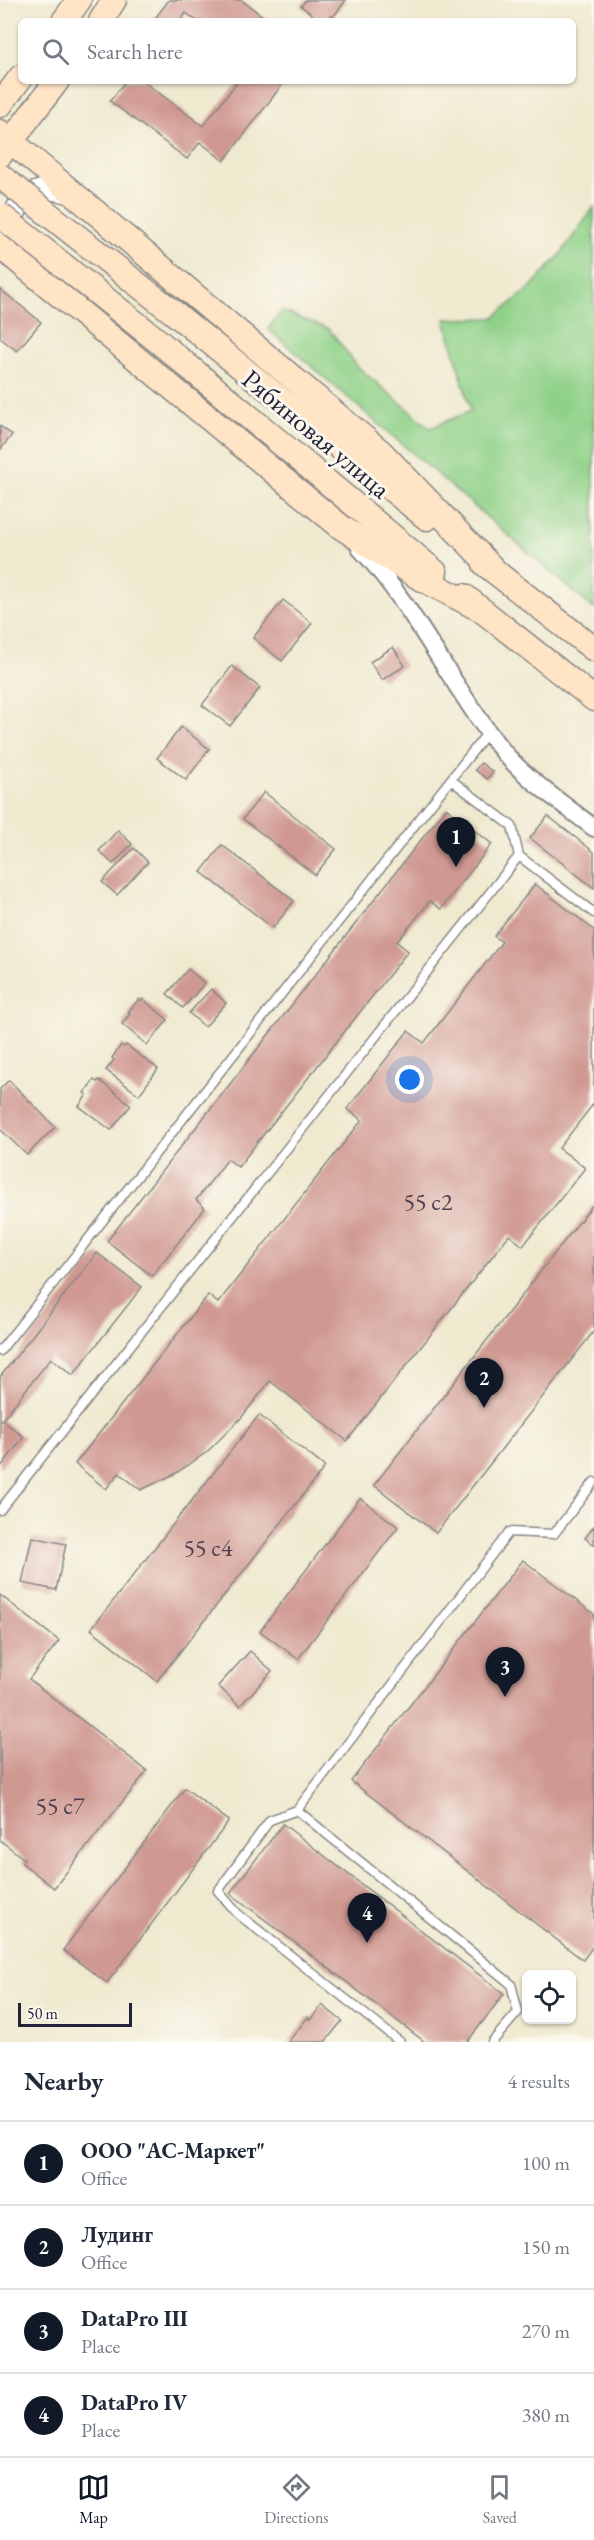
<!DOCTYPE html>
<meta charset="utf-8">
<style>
body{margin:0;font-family:"EB Garamond",serif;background:#f6f6f7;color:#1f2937}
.controls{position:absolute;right:18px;bottom:18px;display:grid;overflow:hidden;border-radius:9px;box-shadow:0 2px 4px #0004}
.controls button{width:54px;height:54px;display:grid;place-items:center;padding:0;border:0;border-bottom:2px solid #e0e1e3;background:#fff;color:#1f2937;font:30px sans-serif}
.scale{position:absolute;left:18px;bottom:15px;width:114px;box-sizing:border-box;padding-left:6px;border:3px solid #22223b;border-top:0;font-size:16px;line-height:21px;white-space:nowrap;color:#22223b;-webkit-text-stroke:4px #fbf7ec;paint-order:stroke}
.you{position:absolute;left:410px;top:1080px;width:21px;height:21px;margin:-15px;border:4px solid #fff;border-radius:50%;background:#1a73e8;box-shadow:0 0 0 9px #1a73e833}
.badge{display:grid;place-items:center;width:39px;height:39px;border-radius:50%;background:#111827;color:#fff;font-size:20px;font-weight:700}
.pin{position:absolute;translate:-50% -50px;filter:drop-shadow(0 2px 3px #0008)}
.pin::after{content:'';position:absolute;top:32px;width:21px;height:18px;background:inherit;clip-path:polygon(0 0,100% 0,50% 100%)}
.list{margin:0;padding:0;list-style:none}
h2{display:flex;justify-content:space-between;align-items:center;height:78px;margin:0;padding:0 24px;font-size:26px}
h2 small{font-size:20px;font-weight:400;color:#747a83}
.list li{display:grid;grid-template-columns:39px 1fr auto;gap:18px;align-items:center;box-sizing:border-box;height:84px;padding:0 24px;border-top:2px solid #e0e1e3}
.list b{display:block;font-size:22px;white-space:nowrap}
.list p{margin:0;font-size:20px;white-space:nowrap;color:#747a83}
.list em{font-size:20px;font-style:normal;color:#747a83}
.icon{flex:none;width:33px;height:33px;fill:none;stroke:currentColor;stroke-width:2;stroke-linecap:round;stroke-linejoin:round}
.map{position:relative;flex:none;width:594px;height:2042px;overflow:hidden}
.search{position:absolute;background:#fff;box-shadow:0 2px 4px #0004;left:18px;right:18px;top:18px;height:66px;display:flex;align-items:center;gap:15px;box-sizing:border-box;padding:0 21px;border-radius:9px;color:#747a83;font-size:22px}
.sheet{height:414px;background:#fff}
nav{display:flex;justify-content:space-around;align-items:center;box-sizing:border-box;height:84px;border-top:2px solid #e0e1e3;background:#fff;font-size:16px;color:#747a83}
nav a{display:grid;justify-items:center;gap:3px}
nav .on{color:#111827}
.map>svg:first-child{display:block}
</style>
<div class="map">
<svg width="594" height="2042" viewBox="0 0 594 2042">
<rect width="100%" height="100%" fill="#fbf7ec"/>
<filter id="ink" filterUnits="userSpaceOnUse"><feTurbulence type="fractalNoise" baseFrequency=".0167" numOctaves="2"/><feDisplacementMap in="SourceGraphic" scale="12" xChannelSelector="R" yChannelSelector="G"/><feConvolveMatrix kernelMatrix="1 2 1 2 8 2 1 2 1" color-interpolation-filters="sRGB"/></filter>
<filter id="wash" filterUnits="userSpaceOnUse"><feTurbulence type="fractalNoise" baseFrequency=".008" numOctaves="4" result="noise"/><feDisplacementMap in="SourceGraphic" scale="24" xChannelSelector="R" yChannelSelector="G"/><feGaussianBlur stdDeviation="1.35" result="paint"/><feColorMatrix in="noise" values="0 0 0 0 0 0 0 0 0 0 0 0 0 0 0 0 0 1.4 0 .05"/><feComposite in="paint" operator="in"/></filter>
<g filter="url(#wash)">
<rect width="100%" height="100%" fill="#efe9cf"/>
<path fill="#8fd188" stroke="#587a62" stroke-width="1.5" d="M594 207V609L268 329 282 311 329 329 358 367 430 428 471 411 445 319 493 318 529 289 560 255Z"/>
<g id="blocks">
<g fill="#cf9891">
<path d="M169 0H241L269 21H197L186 13 180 21H153Z"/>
<path d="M306 0H346L333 17 331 16 327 21H321L301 6Z"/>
<path d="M122 81H143L203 126 238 81H285L224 161 200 142 187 159 110 101 124 83Z"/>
<path d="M0 289 41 322 17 351 0 338Z"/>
<path d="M0 426 12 435 0 450Z"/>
<path d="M283 600 312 623 282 661 253 638Z"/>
<path d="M393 647 405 666 382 680 370 662Z"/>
<path d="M232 666 260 688 230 726 202 705Z"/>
<path d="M181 727 209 749 186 780 157 758Z"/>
<path d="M481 763 493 772 487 779 475 770Z"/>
<path d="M264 792 336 849 315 875 243 819Z"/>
<path d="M446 808 492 844 441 909 430 901 397 942 408 951 238 1167 228 1159 196 1200 205 1208 152 1276 107 1241Z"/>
<path d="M548 816 594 852V888L530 838Z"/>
<path d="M118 830 132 844 113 864 99 851Z"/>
<path d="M222 845 294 901 273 928 201 872Z"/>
<path d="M134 848 148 862 117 895 102 882Z"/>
<path d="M535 884 594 930V1103L559 1148 585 1168 523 1246 509 1235 347 1441 270 1381 241 1418 207 1452 176 1473 141 1490 119 1473 106 1489 75 1464 208 1295 218 1303 362 1120 347 1109 408 1031 424 1043 502 942 494 936Z"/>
<path d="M188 969 205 983 183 1008 167 994Z"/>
<path d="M211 989 226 1003 205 1027 189 1013Z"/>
<path d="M139 999 141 1001 143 999 168 1020 147 1045 122 1024 130 1014 128 1012Z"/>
<path d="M121 1045 124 1047 126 1045 158 1069 139 1095 106 1070 114 1060 112 1058Z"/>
<path d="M9 1080 55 1127 27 1155 0 1129V1089Z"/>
<path d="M94 1080 97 1082 99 1080 131 1105 111 1130 79 1106 87 1095 84 1093Z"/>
<path d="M594 1203V1331L436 1533 374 1485Z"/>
<path d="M97 1253 142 1287 73 1375 51 1358 2 1420 24 1437 0 1468V1377Z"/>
<path d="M259 1415 325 1467 157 1681 91 1629Z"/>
<path d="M360 1498 398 1527 298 1659 260 1631Z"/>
<path d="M594 1526V1545L585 1538Z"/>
<path d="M32 1537 66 1544 56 1590 22 1583Z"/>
<path d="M523 1560 594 1614V1945L583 1960 351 1781Z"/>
<path d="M0 1595 59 1641 29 1679 147 1771 54 1888 22 1863 24 1859 0 1840Z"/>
<path d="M250 1651 272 1671 240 1706 218 1686Z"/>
<path d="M185 1788 229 1821 107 1983 63 1950Z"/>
<path d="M283 1824 504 1994 467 2042H425L230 1893Z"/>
<path d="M322 2005 342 2021 325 2042H288L308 2017 310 2020Z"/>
</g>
</g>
</g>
<g filter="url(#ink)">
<use href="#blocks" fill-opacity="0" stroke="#888685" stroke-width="1.5"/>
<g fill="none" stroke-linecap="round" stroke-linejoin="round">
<g stroke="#888685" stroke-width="11">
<g id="service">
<path d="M451 780 512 826 519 856 594 913"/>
<path d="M0 1351 488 732"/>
<path d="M0 1510 519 856"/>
<path d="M297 1810 509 1532 554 1534 594 1482"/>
<path d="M400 2042 238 1914 218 1891 270 1820 297 1810 511 1984 518 2012 492 2042"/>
</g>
</g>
<g stroke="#888685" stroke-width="20">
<path id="minor" d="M360 548C415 607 448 680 497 744 523 778 561 802 594 828"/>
</g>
<g stroke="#888685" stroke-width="24">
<path id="tertiary" d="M9 237C12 197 39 180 76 195"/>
</g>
<g stroke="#888685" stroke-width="27">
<g id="secondary">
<path d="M64 21 79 0"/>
<path d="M101 21 114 0"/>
<path d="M0 105 21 77"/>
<path d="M0 132 382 453 497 573"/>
<path d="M0 155 57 81"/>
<path d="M0 246 341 527 415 575 476 607"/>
<path d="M178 316 427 518"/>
<path d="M158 341 435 572"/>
<path d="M485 564 594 649"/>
<path d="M464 596 594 699"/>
</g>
</g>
<use href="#service" stroke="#fff" stroke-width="8"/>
<use href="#minor" stroke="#fff" stroke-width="16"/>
<use href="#tertiary" stroke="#fff" stroke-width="21"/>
<use href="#secondary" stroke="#ffe4c6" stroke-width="24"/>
<g stroke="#888685" stroke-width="27" stroke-linecap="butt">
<g id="secondary-bridge">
<path d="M0 176 178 316"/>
<path d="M0 215 158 341"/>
</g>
</g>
<use href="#secondary-bridge" stroke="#ffe4c6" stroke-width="24"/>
</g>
</g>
<g text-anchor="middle" stroke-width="6" stroke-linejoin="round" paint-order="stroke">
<g font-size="24" fill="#4d4050">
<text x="428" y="1210">55 с2</text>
<text x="208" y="1556">55 с4</text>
<text x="60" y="1814">55 с7</text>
</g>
<g font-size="27" fill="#22223b" stroke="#fbf7ec">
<text transform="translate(316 434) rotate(40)" y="9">Рябиновая улица</text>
</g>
</g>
</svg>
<div class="controls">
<button><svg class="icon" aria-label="locate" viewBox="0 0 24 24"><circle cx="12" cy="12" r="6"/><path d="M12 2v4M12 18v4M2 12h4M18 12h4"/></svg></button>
</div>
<div class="scale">50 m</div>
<div class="you"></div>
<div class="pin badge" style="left:456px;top:867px">1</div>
<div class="pin badge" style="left:484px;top:1408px">2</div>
<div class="pin badge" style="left:505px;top:1697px">3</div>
<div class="pin badge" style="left:367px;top:1943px">4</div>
<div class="search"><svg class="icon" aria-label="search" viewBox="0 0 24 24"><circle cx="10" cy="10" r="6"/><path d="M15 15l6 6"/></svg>Search here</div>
</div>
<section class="sheet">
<h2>Nearby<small>4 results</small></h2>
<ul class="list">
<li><span class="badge">1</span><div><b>ООО &quot;АС-Маркет&quot;</b><p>Office</p></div><em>100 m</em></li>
<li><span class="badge">2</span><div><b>Лудинг</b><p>Office</p></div><em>150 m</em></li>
<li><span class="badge">3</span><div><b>DataPro III</b><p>Place</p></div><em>270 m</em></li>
<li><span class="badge">4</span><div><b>DataPro IV</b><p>Place</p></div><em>380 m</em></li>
</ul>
</section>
<nav>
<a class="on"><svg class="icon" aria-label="map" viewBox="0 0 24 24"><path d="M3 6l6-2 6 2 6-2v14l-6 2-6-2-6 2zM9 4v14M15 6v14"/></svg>Map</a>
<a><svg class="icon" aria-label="directions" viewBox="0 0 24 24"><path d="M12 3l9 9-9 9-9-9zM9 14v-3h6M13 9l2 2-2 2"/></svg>Directions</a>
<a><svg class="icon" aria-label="saved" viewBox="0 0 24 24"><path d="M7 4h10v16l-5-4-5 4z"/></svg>Saved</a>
</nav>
